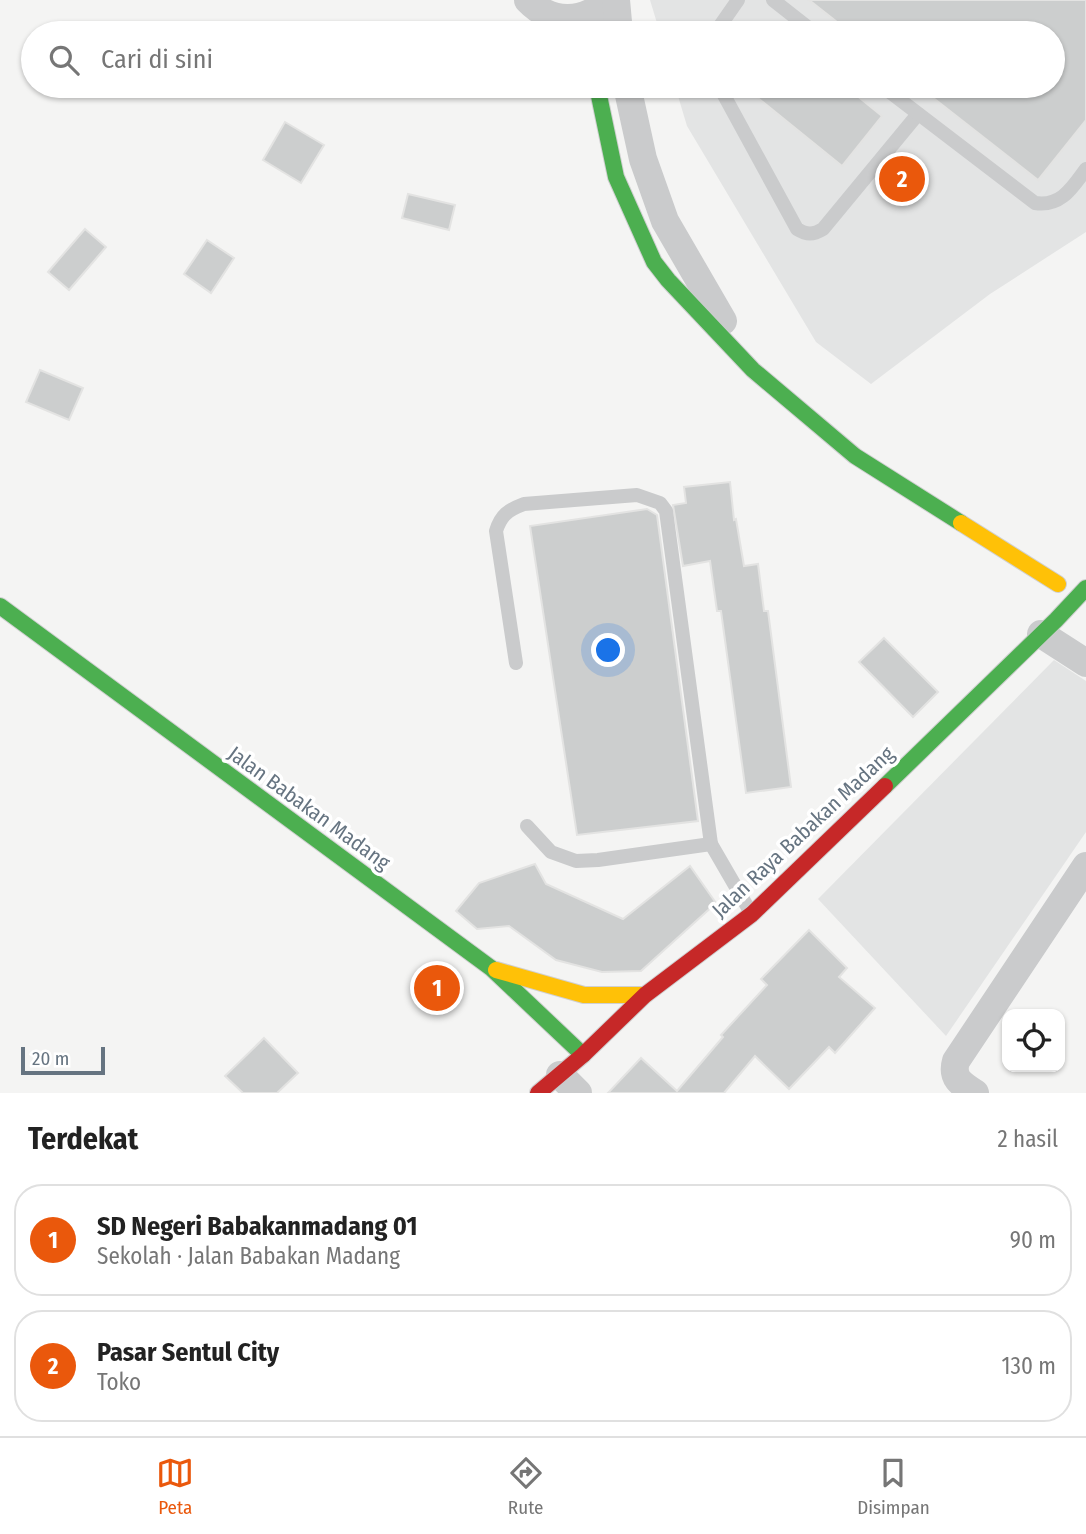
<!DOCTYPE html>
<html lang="id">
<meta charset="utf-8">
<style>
body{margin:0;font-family:"Fira Sans Condensed",sans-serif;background:#f6f6f6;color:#222}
.controls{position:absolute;right:21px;bottom:21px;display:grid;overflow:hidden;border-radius:14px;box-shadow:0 2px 5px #0004}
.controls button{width:63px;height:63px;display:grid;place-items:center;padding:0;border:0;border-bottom:2px solid #e0e0e0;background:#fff;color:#222;font:35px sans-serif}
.scale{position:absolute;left:21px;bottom:18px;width:84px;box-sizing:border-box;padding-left:7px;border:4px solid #667481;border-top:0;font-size:19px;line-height:24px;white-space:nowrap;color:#667481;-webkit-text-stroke:5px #fff;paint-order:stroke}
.you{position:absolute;left:609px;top:651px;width:24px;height:24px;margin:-18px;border:5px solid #fff;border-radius:50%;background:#1a73e8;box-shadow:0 0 0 10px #1a73e833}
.badge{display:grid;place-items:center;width:46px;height:46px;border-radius:50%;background:#ea580c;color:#fff;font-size:23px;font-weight:700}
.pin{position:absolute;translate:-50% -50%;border:4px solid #fff;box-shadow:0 2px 7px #0006}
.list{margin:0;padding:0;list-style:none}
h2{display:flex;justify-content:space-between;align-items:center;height:91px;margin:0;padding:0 28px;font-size:30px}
h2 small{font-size:23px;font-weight:400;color:#767676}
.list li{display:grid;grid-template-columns:46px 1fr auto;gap:21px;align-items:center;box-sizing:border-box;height:112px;margin:0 14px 14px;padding:0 14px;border:2px solid #e0e0e0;border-radius:28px}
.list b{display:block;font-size:26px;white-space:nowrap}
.list p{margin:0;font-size:23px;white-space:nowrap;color:#767676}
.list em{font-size:23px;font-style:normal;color:#767676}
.icon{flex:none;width:38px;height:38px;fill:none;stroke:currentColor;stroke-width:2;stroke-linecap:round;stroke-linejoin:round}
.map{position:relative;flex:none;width:1086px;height:1093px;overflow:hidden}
.search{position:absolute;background:#fff;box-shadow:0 2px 5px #0004;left:21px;right:21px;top:21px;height:77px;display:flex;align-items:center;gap:18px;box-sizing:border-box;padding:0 24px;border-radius:38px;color:#767676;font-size:26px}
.sheet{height:343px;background:#fff}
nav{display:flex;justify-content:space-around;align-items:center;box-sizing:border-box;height:98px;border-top:2px solid #e0e0e0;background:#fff;font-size:19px;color:#767676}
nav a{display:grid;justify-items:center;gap:4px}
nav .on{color:#ea580c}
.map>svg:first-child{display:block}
</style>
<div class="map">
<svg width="1086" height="1093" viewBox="0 0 1086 1093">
<rect width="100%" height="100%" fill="#f4f4f3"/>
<g fill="#e3e4e4">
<path d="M650 0H1086V232L990 294 871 384 816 342 687 126 675 86H1053V33H660Z"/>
<path d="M1054 660 1086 681V832L946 1036 818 899Z"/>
</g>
<g fill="#cccece" stroke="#e3e3e2" stroke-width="2">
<path d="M809 0H1086V120L1038 180 918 86H1053V33H851Z"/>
<path d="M743 86H845L882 116 842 166Z"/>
<path d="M285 122 324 145 301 183 263 160Z"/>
<path d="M408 194 455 205 449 230 402 218Z"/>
<path d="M85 229 106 247 69 290 48 272Z"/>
<path d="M207 240 234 258 211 293 184 274Z"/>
<path d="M40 370 83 388 69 420 26 402Z"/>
<path d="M730 482 734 520 736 519 744 566 758 564 764 611H768L791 787 746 793 721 611H717L710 561 683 566 673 505 686 503 684 487Z"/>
<path d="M647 509 657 515 698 821 577 835 530 526Z"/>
<path d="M884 638 938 692 913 717 859 662Z"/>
<path d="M535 864 546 884 623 919 690 866 716 903 641 971 602 972 556 960 509 926 477 929 456 911 479 883Z"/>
<path d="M809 930 847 968 839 977 875 1008 835 1053 829 1047 789 1089 755 1056 724 1093H608L641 1058 677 1091 723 1037 721 1035 767 985 761 979Z"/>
<path d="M264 1038 298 1073 277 1093H243L225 1076Z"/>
</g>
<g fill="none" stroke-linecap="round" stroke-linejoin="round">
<g stroke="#d0d0d1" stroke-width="18">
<g id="fast">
<path d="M597 86 616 177 654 262 668 280 753 370 855 456 961 523"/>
<path d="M0 606 491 968 583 1055"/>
<path d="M885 786 1056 620 1086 588"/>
</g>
</g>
<g stroke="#d0d0d1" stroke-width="18">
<g id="slow">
<path d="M961 523 1058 584"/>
<path d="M496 970 584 995H645"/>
</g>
</g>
<g stroke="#d0d0d1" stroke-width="18">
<path id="jam" d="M538 1093 583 1055 645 995 752 914 885 786"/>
</g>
<g stroke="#cacbcc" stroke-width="14">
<path d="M773 0 815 33"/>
<path d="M715 33 738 0"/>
<path d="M719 86 797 229C807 235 813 235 823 229L918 114"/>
<path d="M882 86 1035 203C1061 207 1072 188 1086 169"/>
<path d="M516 663 496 531C501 515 508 510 524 504L637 495 660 503 666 511 711 844 751 913"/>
<path d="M527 826 551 852 576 861 598 860 711 844"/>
</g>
<g stroke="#cacbcc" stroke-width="28">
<path d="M528 0C552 25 584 23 609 0"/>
<path d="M616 0 619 33"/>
<path d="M627 86 643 159 665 221 723 321"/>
<path d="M1041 634 1086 663"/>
<path d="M560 1075 578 1093"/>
<path d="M975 1093C961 1084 951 1078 956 1061L1086 866"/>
</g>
<use href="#fast" stroke="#4caf50" stroke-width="16"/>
<use href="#slow" stroke="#ffc107" stroke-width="16"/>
<use href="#jam" stroke="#c62828" stroke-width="16"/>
</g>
<g text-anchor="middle" stroke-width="7" stroke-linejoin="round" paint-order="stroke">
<g font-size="21" fill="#667481" stroke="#fff">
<text transform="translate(309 808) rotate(36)" y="7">Jalan Babakan Madang</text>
<text transform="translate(803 832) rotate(-43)" y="7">Jalan Raya Babakan Madang</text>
</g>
</g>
</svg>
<div class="controls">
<button><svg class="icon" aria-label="locate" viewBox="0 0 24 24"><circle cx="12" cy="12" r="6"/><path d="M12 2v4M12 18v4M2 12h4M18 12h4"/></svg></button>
</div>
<div class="scale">20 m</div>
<div class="you"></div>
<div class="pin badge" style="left:437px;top:988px">1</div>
<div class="pin badge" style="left:902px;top:179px">2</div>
<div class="search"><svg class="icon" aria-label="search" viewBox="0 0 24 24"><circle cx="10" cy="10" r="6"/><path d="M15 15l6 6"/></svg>Cari di sini</div>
</div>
<section class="sheet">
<h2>Terdekat<small>2 hasil</small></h2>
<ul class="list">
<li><span class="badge">1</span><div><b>SD Negeri Babakanmadang 01</b><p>Sekolah · Jalan Babakan Madang</p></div><em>90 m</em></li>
<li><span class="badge">2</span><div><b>Pasar Sentul City</b><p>Toko</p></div><em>130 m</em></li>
</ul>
</section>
<nav>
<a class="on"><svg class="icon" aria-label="map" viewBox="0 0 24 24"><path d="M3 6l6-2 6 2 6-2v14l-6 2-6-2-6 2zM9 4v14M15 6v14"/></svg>Peta</a>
<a><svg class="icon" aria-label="directions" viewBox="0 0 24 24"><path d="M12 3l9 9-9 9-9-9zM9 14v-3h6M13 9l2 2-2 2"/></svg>Rute</a>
<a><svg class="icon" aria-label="saved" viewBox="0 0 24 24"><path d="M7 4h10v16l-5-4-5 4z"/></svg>Disimpan</a>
</nav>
